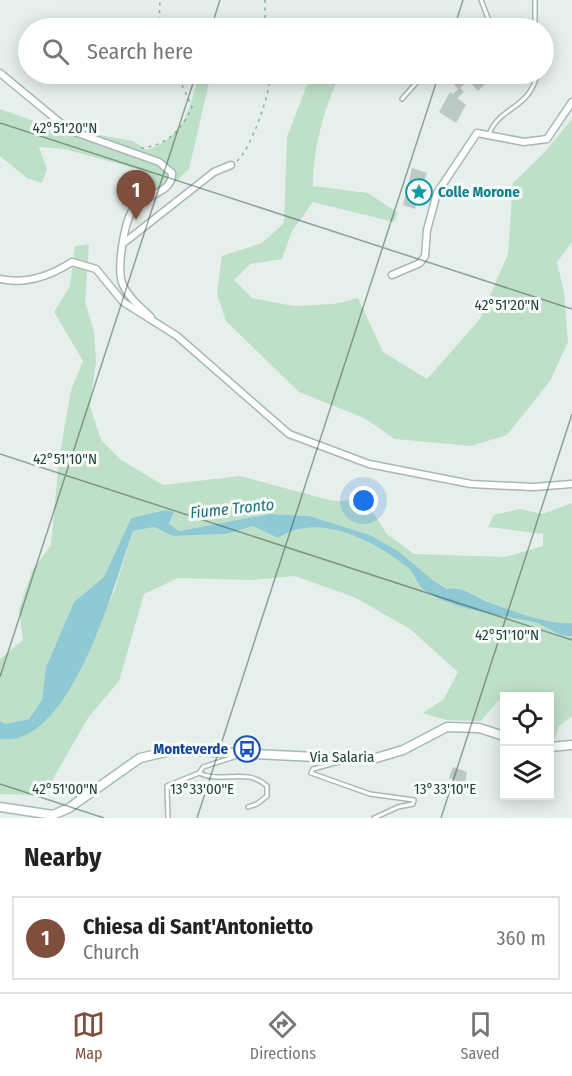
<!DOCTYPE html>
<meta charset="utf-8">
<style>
body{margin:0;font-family:"Fira Sans Condensed",sans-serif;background:#f2f2f2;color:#222}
.controls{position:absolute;right:18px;bottom:18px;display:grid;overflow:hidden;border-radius:0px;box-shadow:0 3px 15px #0003}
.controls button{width:54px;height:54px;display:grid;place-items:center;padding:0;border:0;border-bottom:2px solid #e0e0e0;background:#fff;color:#222;font:30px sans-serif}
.you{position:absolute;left:364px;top:501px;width:21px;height:21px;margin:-15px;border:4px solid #fff;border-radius:50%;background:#1a73e8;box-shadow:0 0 0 9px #1a73e833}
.badge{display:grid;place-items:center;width:39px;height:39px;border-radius:50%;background:#804e3d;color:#fff;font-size:20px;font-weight:700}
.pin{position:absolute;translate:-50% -50px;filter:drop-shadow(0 2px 3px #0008)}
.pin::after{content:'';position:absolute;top:32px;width:21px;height:18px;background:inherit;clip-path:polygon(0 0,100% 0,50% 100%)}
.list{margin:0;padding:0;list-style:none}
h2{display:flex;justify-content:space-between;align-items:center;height:78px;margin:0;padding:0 24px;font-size:26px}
h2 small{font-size:20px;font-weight:400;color:#767676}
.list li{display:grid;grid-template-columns:39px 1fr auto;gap:18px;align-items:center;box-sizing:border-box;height:84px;margin:0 12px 12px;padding:0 12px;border:2px solid #e0e0e0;border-radius:0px}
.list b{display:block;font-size:22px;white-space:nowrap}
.list p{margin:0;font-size:20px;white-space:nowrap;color:#767676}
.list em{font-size:20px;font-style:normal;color:#767676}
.icon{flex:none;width:33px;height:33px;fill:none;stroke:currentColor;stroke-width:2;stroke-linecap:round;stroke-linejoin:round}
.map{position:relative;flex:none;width:572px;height:818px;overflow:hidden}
.search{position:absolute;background:#fff;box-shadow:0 3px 15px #0003;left:18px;right:18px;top:18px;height:66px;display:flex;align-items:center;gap:15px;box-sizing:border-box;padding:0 21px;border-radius:33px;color:#767676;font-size:22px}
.sheet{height:174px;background:#fff}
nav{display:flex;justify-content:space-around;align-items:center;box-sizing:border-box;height:84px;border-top:2px solid #e0e0e0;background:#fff;font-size:16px;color:#767676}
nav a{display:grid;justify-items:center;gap:3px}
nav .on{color:#804e3d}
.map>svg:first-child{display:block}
</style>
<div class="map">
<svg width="572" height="818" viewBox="0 0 572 818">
<rect width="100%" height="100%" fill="#e6efeb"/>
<g fill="#bfe0c8">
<path d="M199 74H211L189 169 161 195 123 217 151 180 141 170 65 149 39 147 47 169 42 183 27 178 0 156V109L48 126 133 141 147 150C186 136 189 110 199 74Z"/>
<path d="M330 74H341C324 106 313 149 313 186L368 193 398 213 394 222 313 202 292 231 282 259 250 264 234 280 252 298 294 306 334 304 358 298 383 352 427 379 480 319 508 254 513 183 542 155 572 119V242L557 262 564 292 568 342 550 381 507 435 471 446 395 439 364 418 299 392 226 321 217 294 222 256 262 243 284 223 287 137 307 85Z"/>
<path d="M89 244 85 302 94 332 96 361 90 406 101 440 121 460 163 485 240 476 333 501 365 500 387 534 414 554 505 557 543 546V534L488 527 494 515 520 509 542 514 572 503V623C549 625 509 610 487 601 474 596 461 585 448 589L434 581 398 551 370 535 309 516 270 514 179 531 169 525 174 512 166 510 131 518 104 577 74 602 46 667 42 700 29 719 5 724 0 721V659L23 640 19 610 32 571 51 545 59 459 71 390 83 361 54 312 70 286 75 246Z"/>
<path d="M253 526 278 538C317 511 376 541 408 568 415 574 417 585 424 590 453 611 501 614 534 622 547 626 559 638 572 636V716L559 726 555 738 550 735V696H504V700L498 701 481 721 446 720 423 713 444 699 458 672 410 629 356 598 295 576 251 580 178 578 144 594 119 681 88 718 50 784 32 795 0 794V739L8 740 80 669 115 589 133 531 154 527 174 536 226 534Z"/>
</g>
<path fill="#8ec9d4" d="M166 510 174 512 169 524 179 531 270 514 309 516 370 535 398 551 434 581 447 589C461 585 474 596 486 601 509 610 549 625 572 623V636C559 638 547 626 534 622 499 614 454 611 424 590 417 585 415 574 408 568 376 541 317 511 278 538L253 526 226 534 173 536 154 527 133 531C115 581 71 750 0 739V721L5 724 29 719 42 700 46 667 74 602 104 577 131 518Z"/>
<g fill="#bbcac4">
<path d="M457 74 466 83 460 88 464 92 457 98 452 95 458 89 450 80Z"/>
<path d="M474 74H494L495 75 478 91 468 80Z"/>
<path d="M450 92 466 105 456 123 439 112Z"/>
<path d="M412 168 427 173 415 209 403 205Z"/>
<path d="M453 767 467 772 465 784 449 778Z"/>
</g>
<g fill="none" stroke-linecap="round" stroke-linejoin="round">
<g stroke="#a8b8b2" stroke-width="6">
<g id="lane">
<path d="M481 0 492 28"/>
<path d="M535 0V28"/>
<path d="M463 28 468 23 474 28"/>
<path d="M402 99 424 74"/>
<path d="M489 134C500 106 530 109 537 74"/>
<path d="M240 755 203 767 199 773C221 784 247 767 267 786V796L257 804 248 807"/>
<path d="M346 760 313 769 311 773 370 794 414 800 413 804 398 807 374 818"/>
<path d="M168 818 167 786 199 773"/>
</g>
</g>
<g stroke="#a8b8b2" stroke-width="9">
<g id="street">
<path d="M0 73 69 130 159 162 172 173C173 193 146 194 134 208 124 221 116 271 123 285 129 298 141 308 151 317"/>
<path d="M125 242 214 172 231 165"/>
<path d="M392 275 420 263 425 256 427 230 437 193 477 133 524 142 547 139 572 102"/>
<path d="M0 279C26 285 50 276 72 262L96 269 123 302 177 336 289 434 369 464 471 484 533 487 572 484"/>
</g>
</g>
<g stroke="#a4bbb3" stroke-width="11">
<g id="secondary">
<path d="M550 747 572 745"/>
<path d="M0 807 53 815 69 808 140 758 175 750 357 759 376 758 403 750 447 727 479 728 504 736"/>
</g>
</g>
<g stroke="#86b3a5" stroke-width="1.5" stroke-dasharray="3 4.5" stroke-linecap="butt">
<path d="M265 0V28"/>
<path d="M159 28 160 0"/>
<path d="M141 148C166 146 182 130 192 107L177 74"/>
<path d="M237 161C251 149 271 92 270 74"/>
</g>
<use href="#lane" stroke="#fff" stroke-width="3"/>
<use href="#street" stroke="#fff" stroke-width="6"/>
<use href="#secondary" stroke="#fff" stroke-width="8"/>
</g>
<path fill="none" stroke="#24423a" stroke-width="1.5" stroke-opacity="0.45" d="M211 28 220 0M454 28 463 0M0 123 572 309M0 454 572 640M0 677 196 74M0 784 104 818M197 818 439 74M441 818 572 414"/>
<defs>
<g id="sight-ring" transform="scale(1.35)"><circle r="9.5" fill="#f7fbf9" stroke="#0f9aa8" stroke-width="1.5"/><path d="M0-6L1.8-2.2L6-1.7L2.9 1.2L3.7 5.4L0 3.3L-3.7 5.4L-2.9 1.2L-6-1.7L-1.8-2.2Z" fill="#0f9aa8"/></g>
<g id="bus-ring" transform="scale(1.35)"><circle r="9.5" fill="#f7fbf9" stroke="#1a4fb4" stroke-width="1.5"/><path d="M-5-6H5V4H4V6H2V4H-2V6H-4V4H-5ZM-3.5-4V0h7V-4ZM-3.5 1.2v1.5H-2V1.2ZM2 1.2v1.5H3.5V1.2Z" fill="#1a4fb4"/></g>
</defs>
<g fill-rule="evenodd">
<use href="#sight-ring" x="419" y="192"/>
<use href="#bus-ring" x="247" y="749"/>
</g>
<g text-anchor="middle" stroke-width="6" stroke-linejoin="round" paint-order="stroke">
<g font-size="15" font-weight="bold" fill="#0d838f" stroke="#f7fbf9" text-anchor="start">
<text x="438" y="197">Colle Morone</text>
</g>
<g font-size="15" font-weight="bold" fill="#164399" stroke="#f7fbf9" text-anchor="end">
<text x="228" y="754">Monteverde</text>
</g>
<g font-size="15" fill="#24423a" stroke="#f7fbf9">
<text x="342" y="762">Via Salaria</text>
</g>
<g font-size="16" font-style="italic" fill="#1c6f80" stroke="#f7fbf9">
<text transform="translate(232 508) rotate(-6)" y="6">Fiume Tronto</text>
</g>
</g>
<g font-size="15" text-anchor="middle" fill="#24423a" stroke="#f7fbf9" stroke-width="6" stroke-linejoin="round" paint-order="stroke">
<text x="65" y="133">42°51'20"N</text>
<text x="507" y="310">42°51'20"N</text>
<text x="65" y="464">42°51'10"N</text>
<text x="507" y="640">42°51'10"N</text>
<text x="445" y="794">13°33'10"E</text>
<text x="202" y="794">13°33'00"E</text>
<text x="65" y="794">42°51'00"N</text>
</g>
</svg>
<div class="controls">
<button><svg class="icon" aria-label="locate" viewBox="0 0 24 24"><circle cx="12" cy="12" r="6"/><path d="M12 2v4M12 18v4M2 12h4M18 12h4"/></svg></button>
<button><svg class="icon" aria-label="layers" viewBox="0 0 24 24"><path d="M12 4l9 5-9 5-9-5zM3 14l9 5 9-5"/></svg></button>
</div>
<div class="you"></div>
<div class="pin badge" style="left:136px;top:220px">1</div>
<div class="search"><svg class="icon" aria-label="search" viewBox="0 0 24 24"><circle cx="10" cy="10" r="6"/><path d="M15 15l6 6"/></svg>Search here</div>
</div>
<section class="sheet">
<h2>Nearby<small></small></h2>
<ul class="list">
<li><span class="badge">1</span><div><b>Chiesa di Sant'Antonietto</b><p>Church</p></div><em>360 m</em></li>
</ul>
</section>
<nav>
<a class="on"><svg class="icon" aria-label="map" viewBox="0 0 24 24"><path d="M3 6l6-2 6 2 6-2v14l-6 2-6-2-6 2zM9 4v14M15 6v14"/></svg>Map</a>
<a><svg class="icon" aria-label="directions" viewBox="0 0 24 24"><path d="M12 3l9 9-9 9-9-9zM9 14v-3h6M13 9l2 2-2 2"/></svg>Directions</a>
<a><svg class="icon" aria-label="saved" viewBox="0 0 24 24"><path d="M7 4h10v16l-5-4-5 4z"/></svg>Saved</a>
</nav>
